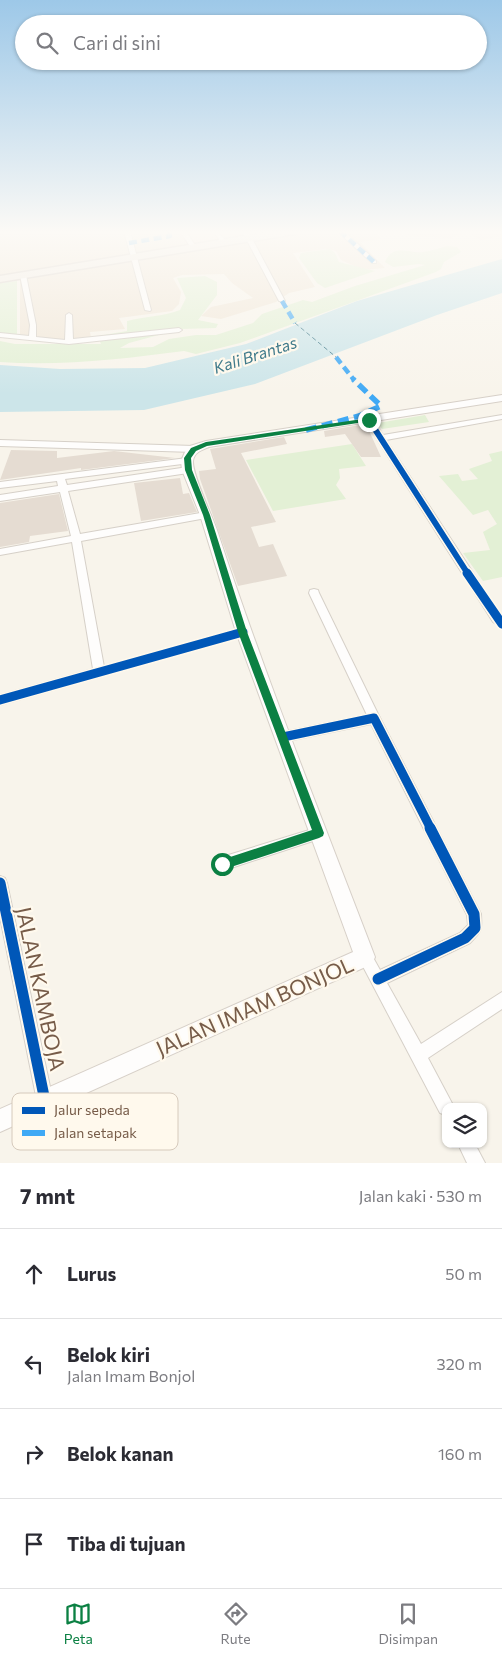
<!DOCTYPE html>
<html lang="id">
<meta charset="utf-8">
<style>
body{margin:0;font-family:Commissioner,sans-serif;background:#f7f7f7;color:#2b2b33}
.controls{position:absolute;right:15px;bottom:15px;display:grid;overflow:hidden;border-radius:10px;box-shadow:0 1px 4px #0004}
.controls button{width:45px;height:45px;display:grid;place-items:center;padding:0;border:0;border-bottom:1px solid #e1e1e2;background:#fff;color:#2b2b33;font:25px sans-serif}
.stop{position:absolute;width:15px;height:15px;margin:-11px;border:4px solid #0b8043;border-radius:50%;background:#fff}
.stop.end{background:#0b8043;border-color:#fff;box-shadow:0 1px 5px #0008}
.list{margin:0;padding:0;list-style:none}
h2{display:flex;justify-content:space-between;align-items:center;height:65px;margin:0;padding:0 20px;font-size:21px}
h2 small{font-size:16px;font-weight:400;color:#7c7c81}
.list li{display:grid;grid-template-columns:32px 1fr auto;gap:15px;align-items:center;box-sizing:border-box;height:90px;padding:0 20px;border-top:1px solid #e1e1e2}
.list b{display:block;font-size:19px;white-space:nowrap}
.list p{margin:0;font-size:16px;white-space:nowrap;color:#7c7c81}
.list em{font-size:16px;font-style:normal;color:#7c7c81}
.icon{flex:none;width:28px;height:28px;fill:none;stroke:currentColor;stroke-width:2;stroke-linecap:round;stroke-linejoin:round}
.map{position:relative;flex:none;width:502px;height:1163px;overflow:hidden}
.search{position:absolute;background:#fff;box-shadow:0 1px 4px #0004;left:15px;right:15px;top:15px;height:55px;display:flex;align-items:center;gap:12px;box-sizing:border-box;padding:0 18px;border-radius:28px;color:#7c7c81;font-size:19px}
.sheet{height:425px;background:#fff}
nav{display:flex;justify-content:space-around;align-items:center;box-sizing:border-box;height:70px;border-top:1px solid #e1e1e2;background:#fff;font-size:14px;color:#7c7c81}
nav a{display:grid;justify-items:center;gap:2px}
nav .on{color:#0b8043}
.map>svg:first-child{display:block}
</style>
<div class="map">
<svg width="502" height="1163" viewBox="0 0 502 1163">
<rect width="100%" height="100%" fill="#f8f4eb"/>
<g fill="#f1e7d8">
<path d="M0 231H374L381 239 360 242 385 268 363 270 341 260 336 251 327 249 293 253 315 287 289 293 276 302 221 319 201 316 211 307 253 298 232 283 224 274 182 275 173 278 181 292 179 304 172 311 119 318 125 329 90 332 91 338 59 340 20 335V279L0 282Z"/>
<path d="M398 231H502V236L480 240 468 232 450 238 410 236Z"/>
</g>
<path fill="#f8e9de" d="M181 231H245L248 237 192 246Z"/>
<g fill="#e3f0d5">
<path d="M447 246 457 247 461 252 444 262 441 269 436 272 240 343 196 354 184 351C123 359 62 366 0 362V341L15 344H101L98 336 127 331V321C145 316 162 317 180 310L186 298 177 278 205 276 217 282V295L198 320 218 324 216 328 181 329 129 343 120 348 153 347 169 339 196 335H216L253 323 262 314 303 300 312 302 355 286 425 265 419 264 393 267 385 262C393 243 409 254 423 252 431 251 439 248 447 246Z"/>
<path d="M330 249 335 253 339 262 375 271 325 288 317 283 299 258 301 253Z"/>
<path d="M17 281V335L0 333V283Z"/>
<path d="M425 415 429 422 382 429 378 423Z"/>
<path d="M352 444 366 466 339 469 340 478 336 485 346 499 273 511 246 460Z"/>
<path d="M502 451V577L483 581 463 553 490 550 483 532 497 524 488 510 473 515 439 476 458 474 462 481 478 479 469 469 492 461 489 454Z"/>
</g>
<path fill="#cce5e9" d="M502 259V293L437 315 255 384 144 410 0 412V365L60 369 145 368 246 344 357 301Z"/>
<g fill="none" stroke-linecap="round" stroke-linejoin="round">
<path stroke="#417b8b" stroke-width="1" stroke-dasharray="4.5 3" stroke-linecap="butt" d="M295 323 336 357"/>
</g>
<g fill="#e5dcd2">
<path d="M366 424 381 457H361L345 434 325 437 324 431Z"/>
<path d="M284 437 287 444 241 453 276 522 251 527 259 547 273 544 287 576 238 586 200 479 199 471 216 469 210 449Z"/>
<path d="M11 450 57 451V458L114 451 175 458 81 470V468L0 480Z"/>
<path d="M180 478 183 494 189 493 197 512 141 521 134 483Z"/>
<path d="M59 494 68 531 30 536 29 542 0 547V503Z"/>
</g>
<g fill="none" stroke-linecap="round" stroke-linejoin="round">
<g stroke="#d6d0c8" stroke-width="2">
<g id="minor">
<path d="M124 231H130L151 310 150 311 145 310Z"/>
<path d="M180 231H186L196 247 195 248H191Z"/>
<path d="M214 231H218L226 242 225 243H221Z"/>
<path d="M242 231H248L285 301 284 302 279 301Z"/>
<path d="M337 231H344L376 261V263H372Z"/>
<path d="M23 273 26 275 36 325V337L65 340 66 315 69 313 72 315 73 339 179 328 182 330 179 332 69 344 0 337V333L29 336 30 325 20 275Z"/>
<path d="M502 415V419L386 440 502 617V628L493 622 365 420 366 418H372L383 435Z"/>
<path d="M0 440 194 446 198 449 194 452 0 446Z"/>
<path d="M187 458 191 461 190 463 65 479 67 485 188 467 192 470 188 473 68 491 80 534 206 512 211 515 206 518 81 541 104 667 243 628 247 629 248 632 247 635 0 705V695L93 669 72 542 0 555V549L71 536 60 492 0 501V495L58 486 57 481 0 488V482Z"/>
<path d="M314 589 318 590 319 593 378 714 481 914C482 930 482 931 470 943L387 983 421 1044 502 992V1009L428 1058 454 1107H446V1115L440 1113 358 957 360 952 365 950 370 952 380 970 460 933 468 925 467 915 371 724 283 742 279 741 277 737 279 733 283 732 367 715 309 593 310 590Z"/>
<path d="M319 827 324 829 326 833 324 837 319 839 222 871 217 869 215 864 217 859 222 857Z"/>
<path d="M0 876 5 878 7 883 53 1101 51 1107 45 1109 39 1107 37 1101 0 917Z"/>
<path d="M458 1144H475L485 1163H467Z"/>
</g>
</g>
<g stroke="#d7d0c8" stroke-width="2">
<path id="secondary" d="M502 395V401L209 447C202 450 194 452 193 461 192 475 213 517 218 533 265 676 321 816 375 957L372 964 0 1132V1109L353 952 236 632 200 515 182 470 181 461 185 452 190 446 206 441Z"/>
</g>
<g stroke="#d9d1c9" stroke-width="3">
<path id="trunk" d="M275 231H299L295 234 0 282V276Z"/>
</g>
<use href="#minor" fill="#fefdfc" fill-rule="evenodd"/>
<use href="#secondary" fill="#fefdfc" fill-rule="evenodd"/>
<use href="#trunk" fill="#f2ece4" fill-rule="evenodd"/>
<g stroke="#3fa9f5" stroke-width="4.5" stroke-dasharray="8 4.5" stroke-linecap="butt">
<path d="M340 231 374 262"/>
<path d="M129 243 170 236 169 231"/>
<path d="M282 301 295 323"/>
<path d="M336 357 354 380"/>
</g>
<path stroke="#3fa9f5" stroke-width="5.5" stroke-dasharray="11 5.5" stroke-linecap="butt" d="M306 430 359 416 381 406 353 379"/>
<g stroke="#fff9ed" stroke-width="9">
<path id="cycleway-far2" d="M369 420 468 574"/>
</g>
<g stroke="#fff9ed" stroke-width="12">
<g id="cycleway-far1">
<path d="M467 573 502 624"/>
<path d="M0 700 243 632"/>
<path d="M283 737 374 718 431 829"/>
</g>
</g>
<g stroke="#fff9ed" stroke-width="14">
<g id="cycleway">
<path d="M0 883 45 1101"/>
<path d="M378 979 465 938 475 928 474 914 430 828"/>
</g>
</g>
<use href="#cycleway-far2" stroke="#0057b8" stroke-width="6"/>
<use href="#cycleway-far1" stroke="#0057b8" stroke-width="9"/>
<use href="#cycleway" stroke="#0057b8" stroke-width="11"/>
</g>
<linearGradient id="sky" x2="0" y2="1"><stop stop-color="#9dc8e8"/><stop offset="0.59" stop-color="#fcfaf6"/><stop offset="1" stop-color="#fcfaf6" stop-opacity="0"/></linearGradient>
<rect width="502" height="394" fill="url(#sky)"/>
<path fill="#0b8043" d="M369 418 372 420 371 421 207 446 196 451 191 458 192 470 210 515 247 632 324 833 323 836 319 838 222 870 218 868 217 864 218 861 312 830 238 632 203 515 185 470 184 458 191 448 206 442Z"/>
<g text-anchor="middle" stroke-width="4.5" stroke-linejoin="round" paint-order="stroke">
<g font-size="16" font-style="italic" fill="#417b8b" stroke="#fff9ed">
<text transform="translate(255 355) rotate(-18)" y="6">Kali Brantas</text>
</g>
<g font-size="21" fill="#775c49" stroke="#fff9ed">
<text transform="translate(40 989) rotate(78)" y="7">JALAN KAMBOJA</text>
<text transform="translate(255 1007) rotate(-24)" y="7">JALAN IMAM BONJOL</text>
</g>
</g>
<rect x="12" y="1093" width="166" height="57" rx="8" fill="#fff9ed" stroke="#d6cabc" stroke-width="1"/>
<rect x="22" y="1107" width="23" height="7" fill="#0057b8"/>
<rect x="22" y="1130" width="23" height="6" fill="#3fa9f5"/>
<g font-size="14" fill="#775c49">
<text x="54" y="1115">Jalur sepeda</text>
<text x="54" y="1138">Jalan setapak</text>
</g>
</svg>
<div class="controls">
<button><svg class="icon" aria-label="layers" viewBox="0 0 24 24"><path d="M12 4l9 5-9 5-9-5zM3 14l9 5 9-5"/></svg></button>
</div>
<div class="stop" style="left:222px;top:864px"></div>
<div class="stop end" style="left:369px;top:420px"></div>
<div class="search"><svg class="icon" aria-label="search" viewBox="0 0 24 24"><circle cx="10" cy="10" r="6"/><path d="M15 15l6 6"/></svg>Cari di sini</div>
</div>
<section class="sheet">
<h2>7 mnt<small>Jalan kaki · 530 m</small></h2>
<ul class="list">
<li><svg class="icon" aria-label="ahead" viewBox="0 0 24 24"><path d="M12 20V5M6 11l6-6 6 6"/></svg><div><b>Lurus</b></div><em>50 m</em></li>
<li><svg class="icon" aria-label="left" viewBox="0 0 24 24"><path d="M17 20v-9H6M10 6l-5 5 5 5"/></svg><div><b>Belok kiri</b><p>Jalan Imam Bonjol</p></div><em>320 m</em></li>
<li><svg class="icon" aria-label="right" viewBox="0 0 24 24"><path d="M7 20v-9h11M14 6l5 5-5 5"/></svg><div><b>Belok kanan</b></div><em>160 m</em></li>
<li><svg class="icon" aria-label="arrive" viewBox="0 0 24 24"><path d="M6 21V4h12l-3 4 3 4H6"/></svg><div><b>Tiba di tujuan</b></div></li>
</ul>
</section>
<nav>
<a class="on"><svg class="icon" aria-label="map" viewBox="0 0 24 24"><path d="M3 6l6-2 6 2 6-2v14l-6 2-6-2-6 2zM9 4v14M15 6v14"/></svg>Peta</a>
<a><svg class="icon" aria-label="directions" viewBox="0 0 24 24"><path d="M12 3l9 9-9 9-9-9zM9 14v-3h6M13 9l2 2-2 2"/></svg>Rute</a>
<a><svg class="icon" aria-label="saved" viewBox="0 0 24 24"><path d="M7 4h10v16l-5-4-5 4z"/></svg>Disimpan</a>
</nav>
